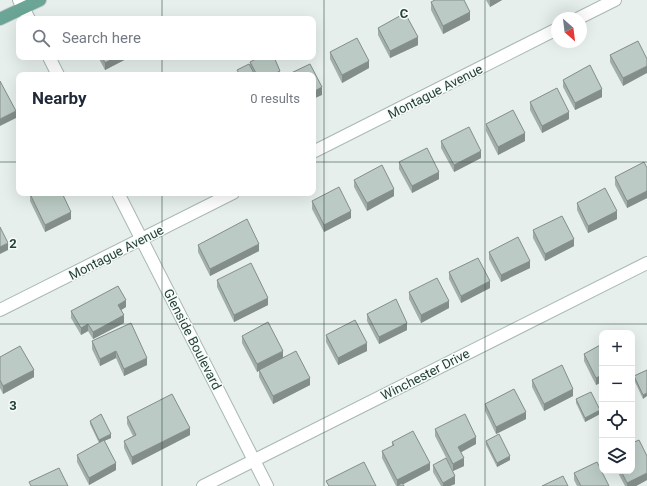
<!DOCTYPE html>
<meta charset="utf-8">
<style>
body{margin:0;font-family:Roboto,sans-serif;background:#f6f6f7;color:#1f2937}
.controls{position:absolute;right:12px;bottom:12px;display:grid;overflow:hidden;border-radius:8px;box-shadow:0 4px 16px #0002}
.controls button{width:36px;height:36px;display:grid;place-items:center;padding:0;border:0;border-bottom:1px solid #e0e1e3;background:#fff;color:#1f2937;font:20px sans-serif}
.compass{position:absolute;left:551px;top:12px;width:36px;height:36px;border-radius:50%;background:#fff;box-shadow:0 4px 16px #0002;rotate:152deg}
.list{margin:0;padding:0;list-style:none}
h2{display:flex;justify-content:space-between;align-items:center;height:52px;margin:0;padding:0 16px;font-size:17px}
h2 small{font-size:13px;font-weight:400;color:#747a83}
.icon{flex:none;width:22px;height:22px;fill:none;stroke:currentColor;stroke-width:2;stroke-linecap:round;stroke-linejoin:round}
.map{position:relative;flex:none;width:647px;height:486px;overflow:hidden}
.search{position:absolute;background:#fff;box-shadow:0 4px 16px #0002;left:16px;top:16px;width:300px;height:44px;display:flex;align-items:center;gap:10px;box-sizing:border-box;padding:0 14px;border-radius:8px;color:#747a83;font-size:15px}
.panel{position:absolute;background:#fff;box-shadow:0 4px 16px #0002;left:16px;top:72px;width:300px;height:124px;border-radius:8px}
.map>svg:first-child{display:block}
</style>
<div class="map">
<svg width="647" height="486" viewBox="0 0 647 486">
<rect width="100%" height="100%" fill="#e6efeb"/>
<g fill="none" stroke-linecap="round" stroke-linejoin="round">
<g stroke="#a8b8b2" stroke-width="14">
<g id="minor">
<path d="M19 0 29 19"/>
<path d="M579 18 615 0"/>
<path d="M49 57 58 75"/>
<path d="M313 152 557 29"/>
<path d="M118 193 267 486"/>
<path d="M0 310 233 193"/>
<path d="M203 486 647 263"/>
</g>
</g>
<g stroke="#c2cac8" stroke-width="14">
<path id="major" d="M0 19 40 0"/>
</g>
<use href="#minor" stroke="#fff" stroke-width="12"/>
<use href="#major" stroke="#6aa596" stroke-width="12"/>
</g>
<g fill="#a1aea9">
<path d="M486 0H502L490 7Z"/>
<path d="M431 2 470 20 443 34 431 10Z"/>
<path d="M378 28 418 45 390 58 378 35Z"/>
<path d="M638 41 623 86 610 62V55Z"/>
<path d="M330 52 369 68 342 83 330 59Z"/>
<path d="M98 57H130L105 70Z"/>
<path d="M250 62 280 74 279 75H255L250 66Z"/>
<path d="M563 80 602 97 575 110 563 87Z"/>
<path d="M530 102 569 119 542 133 530 110Z"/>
<path d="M486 124 525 141 498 155 486 131Z"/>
<path d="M441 141 481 158 454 172 441 148Z"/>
<path d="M399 162 439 179 412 193 399 169Z"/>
<path d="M647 168V198L627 208 615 185V177Z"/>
<path d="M354 180 394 196 367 211 354 187Z"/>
<path d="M30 194 71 219 45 232 30 201Z"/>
<path d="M312 201 351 218 324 232 312 209Z"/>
<path d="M577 203 617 219 588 233 577 210Z"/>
<path d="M533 230 574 246 545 261 533 238Z"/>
<path d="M198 245 259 251 210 276 198 252Z"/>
<path d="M489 252 530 268 501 282 489 259Z"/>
<path d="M449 272 490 288 461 303 449 279Z"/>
<path d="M217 280 268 305 234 322 217 287Z"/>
<path d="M409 292 449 308 421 323 409 299Z"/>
<path d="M126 307 121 310 124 323 93 339 88 331 81 335 71 318V311Z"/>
<path d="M367 314 407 330 379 344 367 321Z"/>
<path d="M326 335 367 351 338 365 326 342Z"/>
<path d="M242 336 283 358 310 385 273 404 259 377V370L257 372 242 343Z"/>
<path d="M92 341 147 365 124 376 116 358 100 366 92 349Z"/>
<path d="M602 344V382L596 385 584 361V354Z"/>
<path d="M0 357 34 377 3 394 0 388Z"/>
<path d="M647 370 643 399 634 380V376Z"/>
<path d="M532 380 573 396 544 411 532 387Z"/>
<path d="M576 399 600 414 585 422 576 403Z"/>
<path d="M485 404 526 419 496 434 485 411Z"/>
<path d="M127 417 190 435 132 465 124 448V441L133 436 127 424Z"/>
<path d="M90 421 111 438 104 441 116 470 89 485 77 462V455L99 443 90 424Z"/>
<path d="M435 429 476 444 461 452 464 466 453 471 435 436Z"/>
<path d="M486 441 510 460 497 467 486 445Z"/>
<path d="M392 442 430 470 403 484 396 486 382 458V451L392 446Z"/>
<path d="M433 465 455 484 450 486H441L433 472Z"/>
<path d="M617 471H632L647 480 636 486H625Z"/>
<path d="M574 473 609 486H577L574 480Z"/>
</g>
<g fill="#838d89">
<path d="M490 0H502L490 7Z"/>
<path d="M470 12V20L443 34V26Z"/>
<path d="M418 37V45L390 58V51Z"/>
<path d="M116 57H130L105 70V63Z"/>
<path d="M369 61V68L342 83V75Z"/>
<path d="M647 66V73L623 86V78Z"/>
<path d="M280 71V74L279 75H272Z"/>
<path d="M322 87V95L313 99V92Z"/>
<path d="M602 89V97L575 110V103Z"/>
<path d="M16 111V118L0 126V119Z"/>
<path d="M569 112V119L542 133V126Z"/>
<path d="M525 133V141L498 155V147Z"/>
<path d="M481 151V158L454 172V165Z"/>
<path d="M439 172V179L412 193V186Z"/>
<path d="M394 189V196L367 211V203Z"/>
<path d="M647 191V198L627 208V201Z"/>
<path d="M351 211V218L324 232V225Z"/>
<path d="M617 211V219L588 233V226Z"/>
<path d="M71 212V219L45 232V225Z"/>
<path d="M574 239V246L545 261V254Z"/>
<path d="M8 243V250L0 254V247Z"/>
<path d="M259 244V251L210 276V269Z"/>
<path d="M530 261V268L501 282V275Z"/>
<path d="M490 281V288L461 303V296Z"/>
<path d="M268 298V305L234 322V315Z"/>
<path d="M126 300V307L118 312V305Z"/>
<path d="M449 301V308L421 323V315Z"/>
<path d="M124 315V323L93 339V332Z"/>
<path d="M407 323V330L379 344V337Z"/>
<path d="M88 324V331L81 335V328Z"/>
<path d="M367 343V351L338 365V358Z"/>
<path d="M116 351V358L100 366V359Z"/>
<path d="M283 351V358L257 372V364Z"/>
<path d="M147 358V365L124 376V369Z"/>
<path d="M34 370V377L3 394V386Z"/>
<path d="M602 375V382L596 385V378Z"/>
<path d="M310 378V385L273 404V396Z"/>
<path d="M573 389V396L544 411V404Z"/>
<path d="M647 393V396L643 399V395Z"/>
<path d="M600 410V414L585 422V418Z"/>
<path d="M526 412V419L496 434V427Z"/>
<path d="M190 428V435L132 465V457Z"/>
<path d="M111 434V438L99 443V440Z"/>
<path d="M476 437V444L458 454V447Z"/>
<path d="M510 456V460L497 467V463Z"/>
<path d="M464 458V466L453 471V464Z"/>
<path d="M116 463V470L89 485V478Z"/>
<path d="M430 463V470L400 486H397V480Z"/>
<path d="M647 473V480L636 486H627V483Z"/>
<path d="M455 476V484L450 486H443V483Z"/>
</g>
<g fill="#bbcac4" stroke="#838d89">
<path d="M435 0H464L470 12 443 26 431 2Z"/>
<path d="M405 13 418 37 390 51 378 28Z"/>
<path d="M357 38 369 61 342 75 330 52Z"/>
<path d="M638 41 647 59V66L623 78 610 55Z"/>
<path d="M102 57H116L105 63Z"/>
<path d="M260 57H274L280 71 272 75H257L250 62Z"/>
<path d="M249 64 255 75H240L237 70Z"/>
<path d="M310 64 322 87 313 92V75H287Z"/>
<path d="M590 65 602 89 575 103 563 80Z"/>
<path d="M0 81 16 111 0 119Z"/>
<path d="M557 88 569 112 542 126 530 102Z"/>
<path d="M513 110 525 133 498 147 486 124Z"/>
<path d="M469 127 481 151 454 165 441 141Z"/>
<path d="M427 148 439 172 412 186 399 162Z"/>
<path d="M644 162 647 168V191L627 201 615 177Z"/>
<path d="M382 165 394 189 367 203 354 180Z"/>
<path d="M339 187 351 211 324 225 312 201Z"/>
<path d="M605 188 617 211 588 226 577 203Z"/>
<path d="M32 193H62L71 212 45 225 30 194Z"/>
<path d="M562 216 574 239 545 254 533 230Z"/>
<path d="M247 219 259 244 210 269 198 245Z"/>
<path d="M0 227 8 243 0 247Z"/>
<path d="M518 237 530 261 501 275 489 252Z"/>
<path d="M478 258 490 281 461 296 449 272Z"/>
<path d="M251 263 268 298 234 315 217 280Z"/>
<path d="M437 278 449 301 421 315 409 292Z"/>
<path d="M118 286 126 300 118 305 124 315 93 332 88 324 81 328 71 311Z"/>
<path d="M396 299 407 323 379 337 367 314Z"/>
<path d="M355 320 367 343 338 358 326 335Z"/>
<path d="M268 322 283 351 257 364 242 336Z"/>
<path d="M131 323 147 358 124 369 116 351 100 359 92 341Z"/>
<path d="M602 344V375L596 378 584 354Z"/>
<path d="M20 346 34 370 3 386 0 380V357Z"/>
<path d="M296 351 310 378 273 396 259 370Z"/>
<path d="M562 365 573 389 544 404 532 380Z"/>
<path d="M647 370V393L643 395 634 376Z"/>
<path d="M514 389 526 412 496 427 485 404Z"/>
<path d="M591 392 600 410 585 418 576 399Z"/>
<path d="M172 394 190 428 132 457 124 441 136 435 127 417Z"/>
<path d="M101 414 111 434 99 440 90 421Z"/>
<path d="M465 414 476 437 458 447 464 458 453 464 435 429Z"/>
<path d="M413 431 430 463 397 480 382 451 394 445 392 442Z"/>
<path d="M499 434 510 456 497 463 486 441Z"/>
<path d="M104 440 116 463 89 478 77 455Z"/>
<path d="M639 440 647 456V473L627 483 621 471H632V443Z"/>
<path d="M446 458 455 476 443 483 433 465Z"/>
<path d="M364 462 376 486H329L326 481Z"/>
<path d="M597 462 609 486H581L574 473Z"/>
<path d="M59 468 68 486H31L29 482Z"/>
<path d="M563 476 568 486H542Z"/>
<path d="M402 483 404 486H397Z"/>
</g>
<path fill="none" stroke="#24423a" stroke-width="1" stroke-opacity="0.55" d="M162 0V19M324 0V486M485 0V486M162 57V75M0 162H19M313 162H647M162 193V486M0 324H647"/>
<g text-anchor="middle" stroke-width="3" stroke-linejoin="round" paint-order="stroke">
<g font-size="13" fill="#24423a" stroke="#f7fbf9">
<text transform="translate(435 91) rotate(-27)" y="5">Montague Avenue</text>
<text transform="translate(116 252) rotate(-27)" y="5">Montague Avenue</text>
<text transform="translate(193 339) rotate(63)" y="5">Glenside Boulevard</text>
<text transform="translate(425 374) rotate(-27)" y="5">Winchester Drive</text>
</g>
</g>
<g font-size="13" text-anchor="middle" font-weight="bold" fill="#24423a" stroke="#f7fbf9" stroke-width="3" stroke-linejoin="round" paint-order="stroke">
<text x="404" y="18">C</text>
<text x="13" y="248">2</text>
<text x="13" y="410">3</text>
</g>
</svg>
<div class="controls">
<button>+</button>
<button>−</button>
<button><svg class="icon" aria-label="locate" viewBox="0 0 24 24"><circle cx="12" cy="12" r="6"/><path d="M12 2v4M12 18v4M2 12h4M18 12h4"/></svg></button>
<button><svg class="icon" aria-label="layers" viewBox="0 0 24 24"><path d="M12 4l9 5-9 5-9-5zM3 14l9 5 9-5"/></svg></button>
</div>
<svg class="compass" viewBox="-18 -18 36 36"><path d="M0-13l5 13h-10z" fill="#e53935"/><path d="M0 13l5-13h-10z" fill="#747a83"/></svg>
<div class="search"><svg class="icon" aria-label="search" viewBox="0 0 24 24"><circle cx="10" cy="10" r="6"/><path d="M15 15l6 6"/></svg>Search here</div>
<section class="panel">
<h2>Nearby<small>0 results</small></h2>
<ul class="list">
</ul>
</section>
</div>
